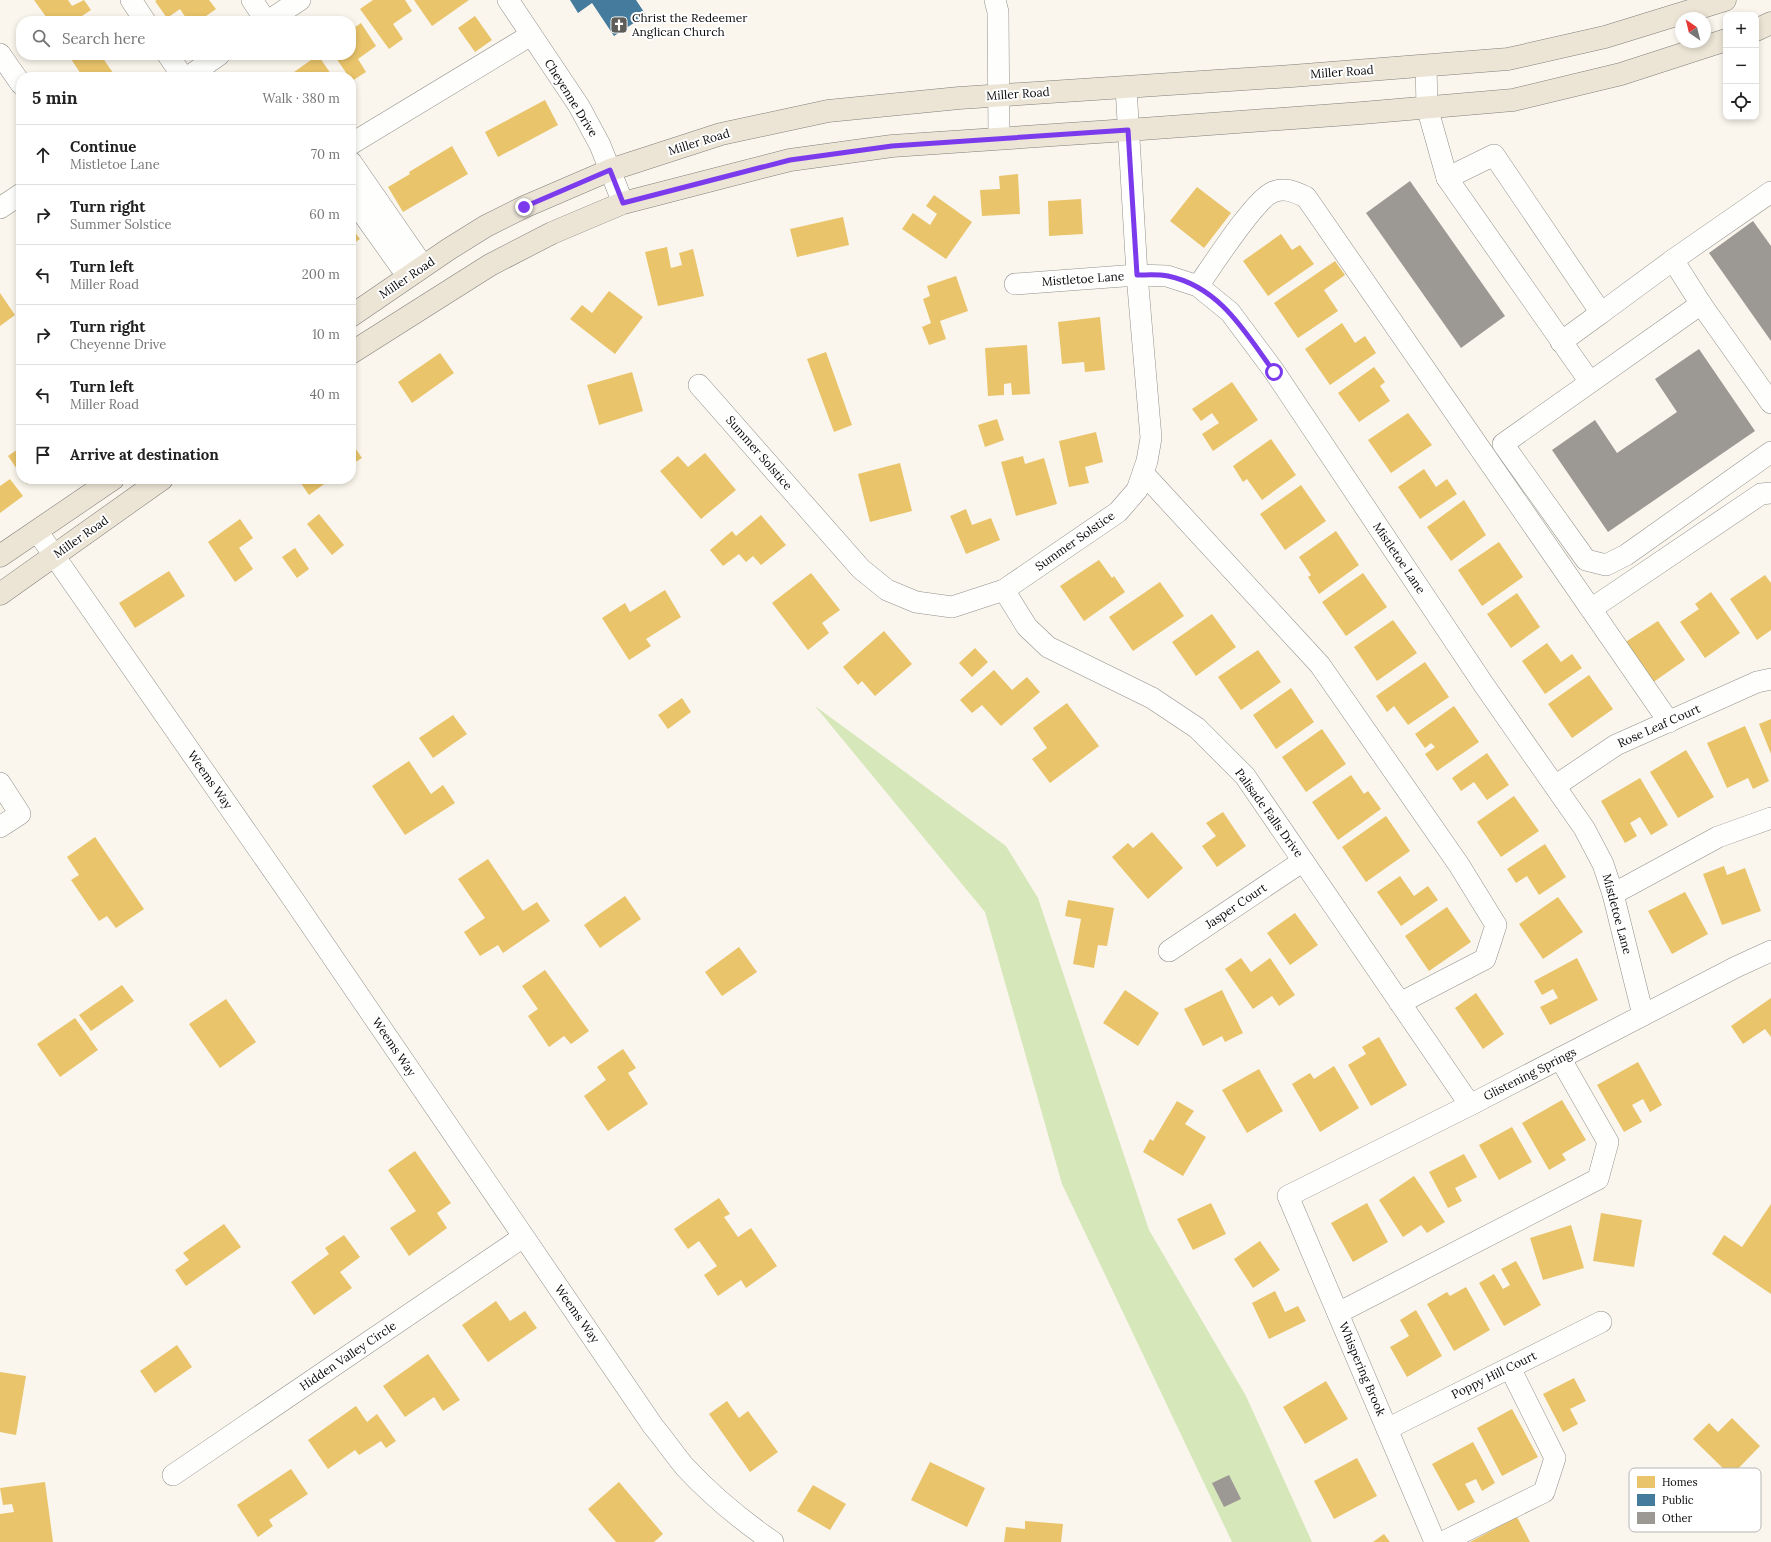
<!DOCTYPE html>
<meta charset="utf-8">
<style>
body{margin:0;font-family:Lora,serif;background:#f2f2f2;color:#222}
.controls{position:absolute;right:12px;top:12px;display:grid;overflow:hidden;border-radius:8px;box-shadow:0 2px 6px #0003}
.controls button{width:36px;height:36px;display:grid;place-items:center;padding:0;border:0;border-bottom:1px solid #e0e0e0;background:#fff;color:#222;font:20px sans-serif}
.compass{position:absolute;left:1675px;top:12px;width:36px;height:36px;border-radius:50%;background:#fff;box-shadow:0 2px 6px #0003;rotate:325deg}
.stop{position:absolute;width:12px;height:12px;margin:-9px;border:3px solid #7c3aed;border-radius:50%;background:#fff}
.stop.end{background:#7c3aed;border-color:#fff;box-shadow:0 1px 4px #0008}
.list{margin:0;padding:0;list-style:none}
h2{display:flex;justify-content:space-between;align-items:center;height:52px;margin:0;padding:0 16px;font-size:17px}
h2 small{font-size:13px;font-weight:400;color:#767676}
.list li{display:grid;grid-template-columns:26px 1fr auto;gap:12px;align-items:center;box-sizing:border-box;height:60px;padding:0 16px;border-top:1px solid #e0e0e0}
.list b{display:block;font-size:15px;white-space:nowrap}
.list p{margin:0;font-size:13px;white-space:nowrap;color:#767676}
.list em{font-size:13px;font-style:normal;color:#767676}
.icon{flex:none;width:22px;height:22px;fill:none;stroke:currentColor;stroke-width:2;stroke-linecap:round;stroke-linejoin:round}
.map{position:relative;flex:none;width:1771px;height:1542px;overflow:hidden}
.search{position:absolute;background:#fff;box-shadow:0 2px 6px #0003;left:16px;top:16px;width:340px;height:44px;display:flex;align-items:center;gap:10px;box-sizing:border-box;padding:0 14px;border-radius:16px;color:#767676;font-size:15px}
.panel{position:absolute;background:#fff;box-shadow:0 2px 6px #0003;left:16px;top:72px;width:340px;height:412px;border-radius:16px}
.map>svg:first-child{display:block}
</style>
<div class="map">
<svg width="1771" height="1542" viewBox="0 0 1771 1542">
<rect width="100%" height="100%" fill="#faf6ed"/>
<path fill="#d6e7ba" d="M815 706 1006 846 1038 898 1149 1230 1246 1396 1312 1542H1232L1062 1184 985 912Z"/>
<g fill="#e9c46a">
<path d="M34 0H68L72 6 84 0 91 10 79 18 82 21H49Z"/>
<path d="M157 0H209L216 9 199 21H188L180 9 167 18 155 1Z"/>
<path d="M373 0H405L412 11 393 24 403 39 389 49 360 9Z"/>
<path d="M414 0H469L432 26Z"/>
<path d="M475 16 492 40 475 52 458 28Z"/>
<path d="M361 23 376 46 358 59 366 72 352 81 351 77H349L334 55H351V30Z"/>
<path d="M70 55H104L102 57 116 77H83L69 56Z"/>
<path d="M318 55 333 77H287Z"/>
<path d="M545 100 558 125 498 157 485 132Z"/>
<path d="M452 146 468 174 403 212 388 187 410 174 409 172Z"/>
<path d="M1018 174 1020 214 982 216 980 190 1000 189 999 176Z"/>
<path d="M1197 187 1231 213 1204 248 1170 221Z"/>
<path d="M934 195 972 222 946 259 902 229 913 213 930 225 937 214 926 206Z"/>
<path d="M1081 199 1083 234 1049 236 1048 201Z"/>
<path d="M843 217 849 245 797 257 790 229Z"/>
<path d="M351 227 360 239 351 245Z"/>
<path d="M1281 234 1292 250 1300 245 1314 264 1268 296 1243 261Z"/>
<path d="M667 247 671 268 682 265 679 253 693 249 704 296 658 306 645 252Z"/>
<path d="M1335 261 1345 275 1324 290 1338 311 1298 338 1274 303Z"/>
<path d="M956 276 968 311 940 321 946 339 929 345 922 327 931 323 923 299 930 296 927 286Z"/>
<path d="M609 291 643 317 615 354 570 319 582 305 592 313Z"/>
<path d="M0 293 15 315 0 326Z"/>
<path d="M1100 317 1105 370 1085 372 1084 362 1062 364 1058 322Z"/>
<path d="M1342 323 1355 343 1365 336 1376 353 1330 385 1305 349Z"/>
<path d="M1027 345 1030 394 1012 395 1011 383 1004 384V395L988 396 985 348Z"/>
<path d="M826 352 852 425 834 432 807 359Z"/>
<path d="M440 353 454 373 412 403 398 382Z"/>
<path d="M1374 367 1385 382 1380 386 1390 401 1359 422 1338 393Z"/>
<path d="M632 372 643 411 599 425 587 385Z"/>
<path d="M1232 382 1258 420 1213 451 1202 434 1219 423 1212 413 1201 421 1192 409Z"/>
<path d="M1408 413 1432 445 1391 473 1368 440Z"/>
<path d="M997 419 1004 440 985 447 978 425Z"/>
<path d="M1096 432 1103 462 1085 467 1089 483 1069 487 1059 441Z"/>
<path d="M1271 439 1296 475 1262 500 1247 479 1243 482 1233 466Z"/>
<path d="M351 442 362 458 351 465Z"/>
<path d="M21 447V475L8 456Z"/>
<path d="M705 453 736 490 701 519 660 471 678 456 688 467Z"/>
<path d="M1023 456 1025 464 1044 458 1057 504 1016 516 1001 462Z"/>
<path d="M900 463 912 511 870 522 858 474Z"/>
<path d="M1424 469 1436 487 1447 479 1457 494 1420 519 1398 487Z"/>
<path d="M10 479 23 496 0 513V486Z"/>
<path d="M24 479H34L27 484Z"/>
<path d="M298 479H331L309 495Z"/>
<path d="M1301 485 1326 521 1285 550 1260 514Z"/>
<path d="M1464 500 1486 535 1451 561 1427 527Z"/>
<path d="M966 509 972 525 991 518 1000 540 966 554 950 516Z"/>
<path d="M319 514 344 545 332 555 307 524Z"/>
<path d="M761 515 786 545 761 565 753 556 746 562 739 554 723 566 710 550 732 531 736 536Z"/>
<path d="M240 519 253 538 239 548 253 569 235 582 208 542Z"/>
<path d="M1336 531 1359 565 1319 594 1308 577 1311 575 1299 557Z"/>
<path d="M1499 542 1523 577 1482 606 1458 570Z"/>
<path d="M295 548 309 569 297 578 282 557Z"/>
<path d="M1099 560 1112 578 1114 576 1125 592 1084 621 1060 586Z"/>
<path d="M169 571 185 596 135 628 119 603Z"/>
<path d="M811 573 840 610 822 623 829 633 808 650 772 603Z"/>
<path d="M1363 573 1387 607 1346 636 1322 602Z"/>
<path d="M1765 575 1771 583V630L1757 640 1730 599Z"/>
<path d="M1160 582 1184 616 1133 651 1109 617Z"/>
<path d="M665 590 681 617 646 639 651 646 629 660 602 618 625 603 630 612Z"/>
<path d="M1711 592 1740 633 1705 658 1680 622 1699 609 1695 604Z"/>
<path d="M1517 593 1540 627 1511 648 1487 614Z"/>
<path d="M1212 614 1236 647 1196 676 1172 642Z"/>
<path d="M1393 620 1417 653 1377 681 1354 647Z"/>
<path d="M1658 621 1685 660 1652 683 1624 643Z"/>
<path d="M884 631 912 664 875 696 862 681 858 685 843 667Z"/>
<path d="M1547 643 1561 662 1572 654 1582 668 1545 694 1522 661Z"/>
<path d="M975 648 988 662 972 677 959 663Z"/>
<path d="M1258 650 1281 682 1241 710 1218 677Z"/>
<path d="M1425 662 1449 697 1408 725 1394 706 1387 712 1376 696Z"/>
<path d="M994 670 1012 690 1027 677 1040 692 1001 726 982 705 972 713 960 700Z"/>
<path d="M1589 675 1613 709 1572 738 1548 704Z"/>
<path d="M1291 688 1314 722 1276 749 1253 715Z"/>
<path d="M682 698 691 712 668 729 658 715Z"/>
<path d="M1067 703 1099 746 1050 783 1032 759 1047 748 1033 728Z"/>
<path d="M1454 706 1479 742 1437 771 1425 754 1435 747 1431 743 1425 748 1415 734Z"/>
<path d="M453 715 467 734 433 758 419 738Z"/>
<path d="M1771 719V754L1759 724Z"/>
<path d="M1745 726 1769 781 1753 789 1748 778 1727 788 1707 743Z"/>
<path d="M1322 729 1346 764 1306 792 1282 757Z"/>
<path d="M1686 750 1714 797 1678 818 1650 772Z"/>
<path d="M1487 753 1509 785 1487 800 1474 782 1461 791 1452 778Z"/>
<path d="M409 761 431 794 443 785 455 803 405 835 372 786Z"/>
<path d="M1351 775 1364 794 1368 791 1381 809 1338 840 1312 802Z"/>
<path d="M1640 778 1668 825 1651 835 1640 817 1630 823 1637 836 1625 843 1601 801Z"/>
<path d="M1514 796 1539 831 1501 857 1477 822Z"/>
<path d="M1223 812 1246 846 1217 867 1202 846 1216 836 1206 823Z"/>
<path d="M1386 816 1410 851 1366 882 1342 847Z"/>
<path d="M1152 832 1183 868 1148 899 1112 857 1128 843 1133 848Z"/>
<path d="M95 837 144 909 116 928 107 916 99 921 71 880 79 875 67 857Z"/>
<path d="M1545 844 1566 877 1539 895 1527 876 1516 883 1507 869Z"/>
<path d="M488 859 523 911 537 902 550 921 503 953 498 945 480 956 464 932 485 918 458 879Z"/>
<path d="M1724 866 1727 875 1745 868 1761 911 1722 925 1703 874Z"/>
<path d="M1400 876 1414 896 1428 886 1438 900 1401 926 1377 892Z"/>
<path d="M1685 892 1708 934 1672 954 1648 911Z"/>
<path d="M625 896 641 919 600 948 584 925Z"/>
<path d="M1558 897 1583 932 1543 959 1519 924Z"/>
<path d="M1068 900 1114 908 1107 946 1098 945 1094 968 1073 964 1081 919 1065 916Z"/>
<path d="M1447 907 1471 942 1429 971 1405 936Z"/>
<path d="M1295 913 1318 945 1290 965 1267 933Z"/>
<path d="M739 947 757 972 722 996 705 972Z"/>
<path d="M1241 958 1251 972 1270 958 1295 995 1279 1006 1272 996 1253 1009 1225 969Z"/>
<path d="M1577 958 1598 1000 1550 1025 1540 1007 1558 998 1553 989 1542 995 1534 981Z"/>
<path d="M545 970 589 1031 571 1044 564 1036 549 1047 528 1016 538 1009 522 986Z"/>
<path d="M122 985 134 1001 91 1031 79 1015Z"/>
<path d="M1125 990 1159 1013 1138 1046 1103 1023Z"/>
<path d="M1222 990 1243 1033 1225 1042 1222 1036 1203 1046 1184 1009Z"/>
<path d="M1476 993 1504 1034 1483 1049 1455 1008Z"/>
<path d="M1771 998V1037L1765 1029 1743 1044 1731 1026Z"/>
<path d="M226 999 256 1042 220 1068 189 1024Z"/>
<path d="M75 1018 98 1050 60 1077 37 1044Z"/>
<path d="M1379 1037 1407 1085 1371 1106 1348 1065 1366 1054 1362 1047Z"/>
<path d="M623 1049 636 1068 628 1073 648 1104 608 1131 584 1096 606 1080 597 1067Z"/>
<path d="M1638 1062 1662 1105 1650 1112 1643 1099 1632 1105 1642 1122 1624 1132 1597 1085Z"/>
<path d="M1334 1066 1359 1108 1320 1132 1292 1084 1310 1073 1314 1079Z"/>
<path d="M1259 1069 1283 1111 1247 1133 1222 1090Z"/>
<path d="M1562 1100 1586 1140 1562 1154 1566 1160 1549 1170 1522 1123Z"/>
<path d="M1177 1101 1194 1111 1185 1124 1206 1137 1183 1176 1143 1152 1150 1139 1153 1141Z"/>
<path d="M1512 1127 1532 1162 1499 1180 1479 1145Z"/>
<path d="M415 1151 451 1203 437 1213 447 1228 409 1256 390 1228 416 1211 388 1170Z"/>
<path d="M1464 1154 1477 1177 1455 1188 1462 1201 1448 1208 1429 1172Z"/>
<path d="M1414 1176 1445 1222 1427 1233 1421 1225 1403 1237 1379 1200Z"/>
<path d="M719 1198 730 1214 724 1217 738 1237 751 1228 777 1266 746 1288 741 1280 718 1296 704 1275 717 1266 699 1241 688 1249 674 1229Z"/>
<path d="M1211 1203 1226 1234 1193 1250 1177 1219Z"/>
<path d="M1367 1203 1388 1242 1353 1262 1331 1223Z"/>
<path d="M1771 1204V1294L1712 1254 1724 1235 1742 1247Z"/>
<path d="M1601 1213 1642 1220 1634 1267 1593 1261Z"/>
<path d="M224 1224 241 1247 186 1286 175 1270 189 1260 183 1253Z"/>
<path d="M1571 1225 1584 1268 1543 1280 1530 1238Z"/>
<path d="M344 1235 360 1257 340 1272 352 1288 314 1315 291 1282 329 1254 325 1248Z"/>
<path d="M1260 1241 1280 1270 1253 1288 1234 1259Z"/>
<path d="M1516 1261 1541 1305 1504 1326 1479 1283 1494 1274 1503 1289 1510 1285 1501 1269Z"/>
<path d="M1466 1287 1490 1330 1454 1351 1427 1304 1447 1292 1450 1296Z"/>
<path d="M1275 1291 1285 1312 1298 1306 1306 1321 1269 1339 1252 1303Z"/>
<path d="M496 1301 510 1321 525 1311 537 1328 488 1362 462 1325Z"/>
<path d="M1416 1310 1442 1356 1407 1377 1390 1347 1409 1336 1400 1320Z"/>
<path d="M177 1345 192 1367 155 1393 140 1371Z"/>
<path d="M428 1354 460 1400 443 1411 434 1397 405 1417 383 1386Z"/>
<path d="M0 1372 26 1376 16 1435 0 1432Z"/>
<path d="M1574 1378 1586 1401 1570 1409 1578 1424 1563 1432 1543 1394Z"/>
<path d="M1326 1381 1348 1419 1305 1444 1283 1407Z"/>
<path d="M727 1401 739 1418 748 1411 778 1452 750 1472 709 1414Z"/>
<path d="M356 1406 367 1422 377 1414 396 1441 386 1448 381 1441 359 1455 355 1450 328 1469 308 1440Z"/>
<path d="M1512 1409 1538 1457 1502 1476 1477 1428Z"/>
<path d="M1732 1418 1760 1446 1731 1476 1693 1439 1709 1423 1718 1432Z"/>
<path d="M1473 1442 1495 1483 1482 1491 1476 1479 1465 1484 1475 1502 1458 1511 1432 1464Z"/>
<path d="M1357 1458 1377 1496 1334 1519 1314 1481Z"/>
<path d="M930 1462 985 1488 967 1527 911 1500Z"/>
<path d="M291 1469 308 1494 269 1520 273 1526 258 1537 237 1505Z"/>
<path d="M45 1482 53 1542H0V1514L14 1512 12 1504 3 1505 0 1488Z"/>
<path d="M619 1482 663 1534 654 1542H616L588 1509Z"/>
<path d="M813 1485 846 1504 830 1530 797 1511Z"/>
<path d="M1517 1517 1530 1542H1470Z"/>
<path d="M1025 1521 1063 1524 1061 1542H1004L1006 1527 1025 1529Z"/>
<path d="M1384 1534 1390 1542H1373Z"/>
</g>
<path fill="#457b9d" d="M570 0H636L646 15 614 36 592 3 578 13Z"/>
<g fill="#9c9894">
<path d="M1410 181 1505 316 1461 348 1366 213Z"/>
<path d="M1753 221 1771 246V341L1709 253Z"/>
<path d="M1699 349 1755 431 1608 532 1552 450 1595 420 1617 453 1677 412 1655 379Z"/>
<path d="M1229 1475 1241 1499 1224 1507 1212 1483Z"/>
</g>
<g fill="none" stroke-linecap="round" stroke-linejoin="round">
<g stroke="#92908c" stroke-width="22">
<g id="minor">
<path d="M131 0 145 21"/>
<path d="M252 0 266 21"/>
<path d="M508 0 579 106 600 145 623 203"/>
<path d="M995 0 998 12 999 138"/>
<path d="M268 21 300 0"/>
<path d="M0 54 21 84"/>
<path d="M168 55 183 77"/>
<path d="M1426 66 1427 107 1447 178 1590 382"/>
<path d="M188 77 219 55"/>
<path d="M351 144 531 35"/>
<path d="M351 162 423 266"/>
<path d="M1447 178 1494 155 1601 313 1673 260"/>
<path d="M351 197 408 277"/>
<path d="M0 208 21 194"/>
<path d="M1015 284 1137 275 1167 276 1198 286 1230 312 1274 371 1484 685 1584 828 1603 864 1613 894 1643 1015"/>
<path d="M1198 286C1212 266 1255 199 1273 192 1285 187 1295 192 1306 197L1669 722"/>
<path d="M1701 304 1673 260 1771 192"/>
<path d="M1561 342 1601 313"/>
<path d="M699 385 861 569 887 590 916 602 952 607 1004 590 1118 512 1137 490 1147 461 1151 438 1137 275 1126 87"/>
<path d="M1771 403 1701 304 1503 444 1586 560 1606 565 1626 555 1771 452"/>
<path d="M1143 473 1320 665 1459 865 1496 925 1485 959 1400 1003"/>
<path d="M37 531 293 899 653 1426C664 1439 674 1454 685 1467 711 1495 741 1520 773 1542"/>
<path d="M1004 590 1027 627 1048 647 1152 698 1197 728 1245 776 1470 1105"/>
<path d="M1591 609 1761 494 1771 493"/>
<path d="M0 783 20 814 0 827"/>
<path d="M1555 786 1616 745 1757 682 1771 679"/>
<path d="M1613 894 1718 837 1771 818"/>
<path d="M1169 951 1303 861"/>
<path d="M1338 1313 1598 1179 1608 1142 1560 1058"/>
<path d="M1387 1429 1601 1322"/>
<path d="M173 1475 523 1237"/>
<path d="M1435 1542 1288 1196 1470 1105 1736 967 1771 951"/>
<path d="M1443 1542 1544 1492 1555 1458 1510 1368"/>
</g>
</g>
<g stroke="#7f7e7a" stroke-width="23">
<g id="major">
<path d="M1756 30 1771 23"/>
<path d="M351 316 449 249 486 226 524 207 610 170 721 134 828 111 959 98 1292 76 1508 59 1605 37 1725 0"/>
<path d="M351 353 490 265 552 233 623 203 790 160 892 146 1128 130 1362 113 1513 100 1621 74 1726 40"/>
<path d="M0 556 113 479"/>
<path d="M0 594 162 479"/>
</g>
</g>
<use href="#minor" stroke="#fefefc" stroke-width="21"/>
<use href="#major" stroke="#ece5d6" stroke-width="22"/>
</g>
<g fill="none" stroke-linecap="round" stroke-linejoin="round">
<path stroke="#7c3aed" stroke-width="5" d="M524 207 610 170 623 203 790 160 892 146 1128 130 1137 275C1147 275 1158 274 1168 276 1220 287 1245 332 1274 372"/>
</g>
<defs>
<g id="church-square" transform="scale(0.9)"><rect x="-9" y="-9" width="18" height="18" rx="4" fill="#5e5d59" stroke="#fff"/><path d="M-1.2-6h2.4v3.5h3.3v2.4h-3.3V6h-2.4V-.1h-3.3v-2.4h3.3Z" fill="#fff"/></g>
</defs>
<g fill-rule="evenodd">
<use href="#church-square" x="619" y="25"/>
</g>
<g text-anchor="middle" stroke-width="4" stroke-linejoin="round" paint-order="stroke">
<g font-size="12" fill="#0a0a0a" stroke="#fff" text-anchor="start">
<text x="632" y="22">Christ the Redeemer<tspan x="632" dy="14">Anglican Church</tspan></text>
</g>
<g font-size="12" fill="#0a0a0a" stroke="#fff">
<text transform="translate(1342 72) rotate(-4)" y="4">Miller Road</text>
<text transform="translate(1018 94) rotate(-4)" y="4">Miller Road</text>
<text transform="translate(571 98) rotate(58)" y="4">Cheyenne Drive</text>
<text transform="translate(699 142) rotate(-17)" y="4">Miller Road</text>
<text transform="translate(407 278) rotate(-34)" y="4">Miller Road</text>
<text transform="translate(1083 279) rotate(-4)" y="4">Mistletoe Lane</text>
<text transform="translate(759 453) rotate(49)" y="4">Summer Solstice</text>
<text transform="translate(81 537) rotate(-35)" y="4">Miller Road</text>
<text transform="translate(1075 541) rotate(-35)" y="4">Summer Solstice</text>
<text transform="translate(1399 558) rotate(56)" y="4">Mistletoe Lane</text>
<text transform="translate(1659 726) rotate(-24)" y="4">Rose Leaf Court</text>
<text transform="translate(210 780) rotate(55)" y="4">Weems Way</text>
<text transform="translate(1269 813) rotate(54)" y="4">Palisade Falls Drive</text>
<text transform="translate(1236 906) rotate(-34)" y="4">Jasper Court</text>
<text transform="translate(1617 914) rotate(75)" y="4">Mistletoe Lane</text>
<text transform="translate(394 1047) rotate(56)" y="4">Weems Way</text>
<text transform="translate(1530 1074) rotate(-27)" y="4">Glistening Springs</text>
<text transform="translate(577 1314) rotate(55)" y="4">Weems Way</text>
<text transform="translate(348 1356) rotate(-34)" y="4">Hidden Valley Circle</text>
<text transform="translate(1362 1369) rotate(67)" y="4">Whispering Brook</text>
<text transform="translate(1494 1375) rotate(-26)" y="4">Poppy Hill Court</text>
</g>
</g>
<rect x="1629" y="1468" width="132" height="64" rx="6" fill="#fff" stroke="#b6b6b6" stroke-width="1"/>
<rect x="1637" y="1476" width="18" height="12" fill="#e9c46a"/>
<rect x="1637" y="1494" width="18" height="12" fill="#457b9d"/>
<rect x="1637" y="1512" width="18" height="12" fill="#9c9894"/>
<g font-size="11" fill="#0a0a0a">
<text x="1662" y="1486">Homes</text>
<text x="1662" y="1504">Public</text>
<text x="1662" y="1522">Other</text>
</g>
</svg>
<div class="controls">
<button>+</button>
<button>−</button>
<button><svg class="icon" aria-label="locate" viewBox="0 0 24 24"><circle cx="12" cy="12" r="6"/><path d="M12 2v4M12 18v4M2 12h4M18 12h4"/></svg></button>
</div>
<svg class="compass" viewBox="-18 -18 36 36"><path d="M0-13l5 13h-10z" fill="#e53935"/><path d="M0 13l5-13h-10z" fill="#767676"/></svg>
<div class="stop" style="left:1274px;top:372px"></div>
<div class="stop end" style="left:524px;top:207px"></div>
<div class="search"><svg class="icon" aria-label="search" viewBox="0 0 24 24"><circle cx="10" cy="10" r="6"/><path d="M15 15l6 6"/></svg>Search here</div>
<section class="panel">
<h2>5 min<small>Walk · 380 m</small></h2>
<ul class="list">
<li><svg class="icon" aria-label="ahead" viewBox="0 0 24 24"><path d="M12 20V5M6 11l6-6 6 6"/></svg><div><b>Continue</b><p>Mistletoe Lane</p></div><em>70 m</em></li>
<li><svg class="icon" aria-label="right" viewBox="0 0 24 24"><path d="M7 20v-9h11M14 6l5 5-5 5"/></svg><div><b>Turn right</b><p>Summer Solstice</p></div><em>60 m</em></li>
<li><svg class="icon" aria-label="left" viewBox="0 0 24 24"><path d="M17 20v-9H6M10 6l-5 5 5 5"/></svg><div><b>Turn left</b><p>Miller Road</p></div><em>200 m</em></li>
<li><svg class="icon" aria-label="right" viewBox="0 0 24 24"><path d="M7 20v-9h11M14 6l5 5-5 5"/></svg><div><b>Turn right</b><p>Cheyenne Drive</p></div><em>10 m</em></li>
<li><svg class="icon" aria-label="left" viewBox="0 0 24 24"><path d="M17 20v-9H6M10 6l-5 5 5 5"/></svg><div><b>Turn left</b><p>Miller Road</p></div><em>40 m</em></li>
<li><svg class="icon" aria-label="arrive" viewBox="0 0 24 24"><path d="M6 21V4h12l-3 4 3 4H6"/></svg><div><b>Arrive at destination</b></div></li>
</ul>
</section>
</div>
